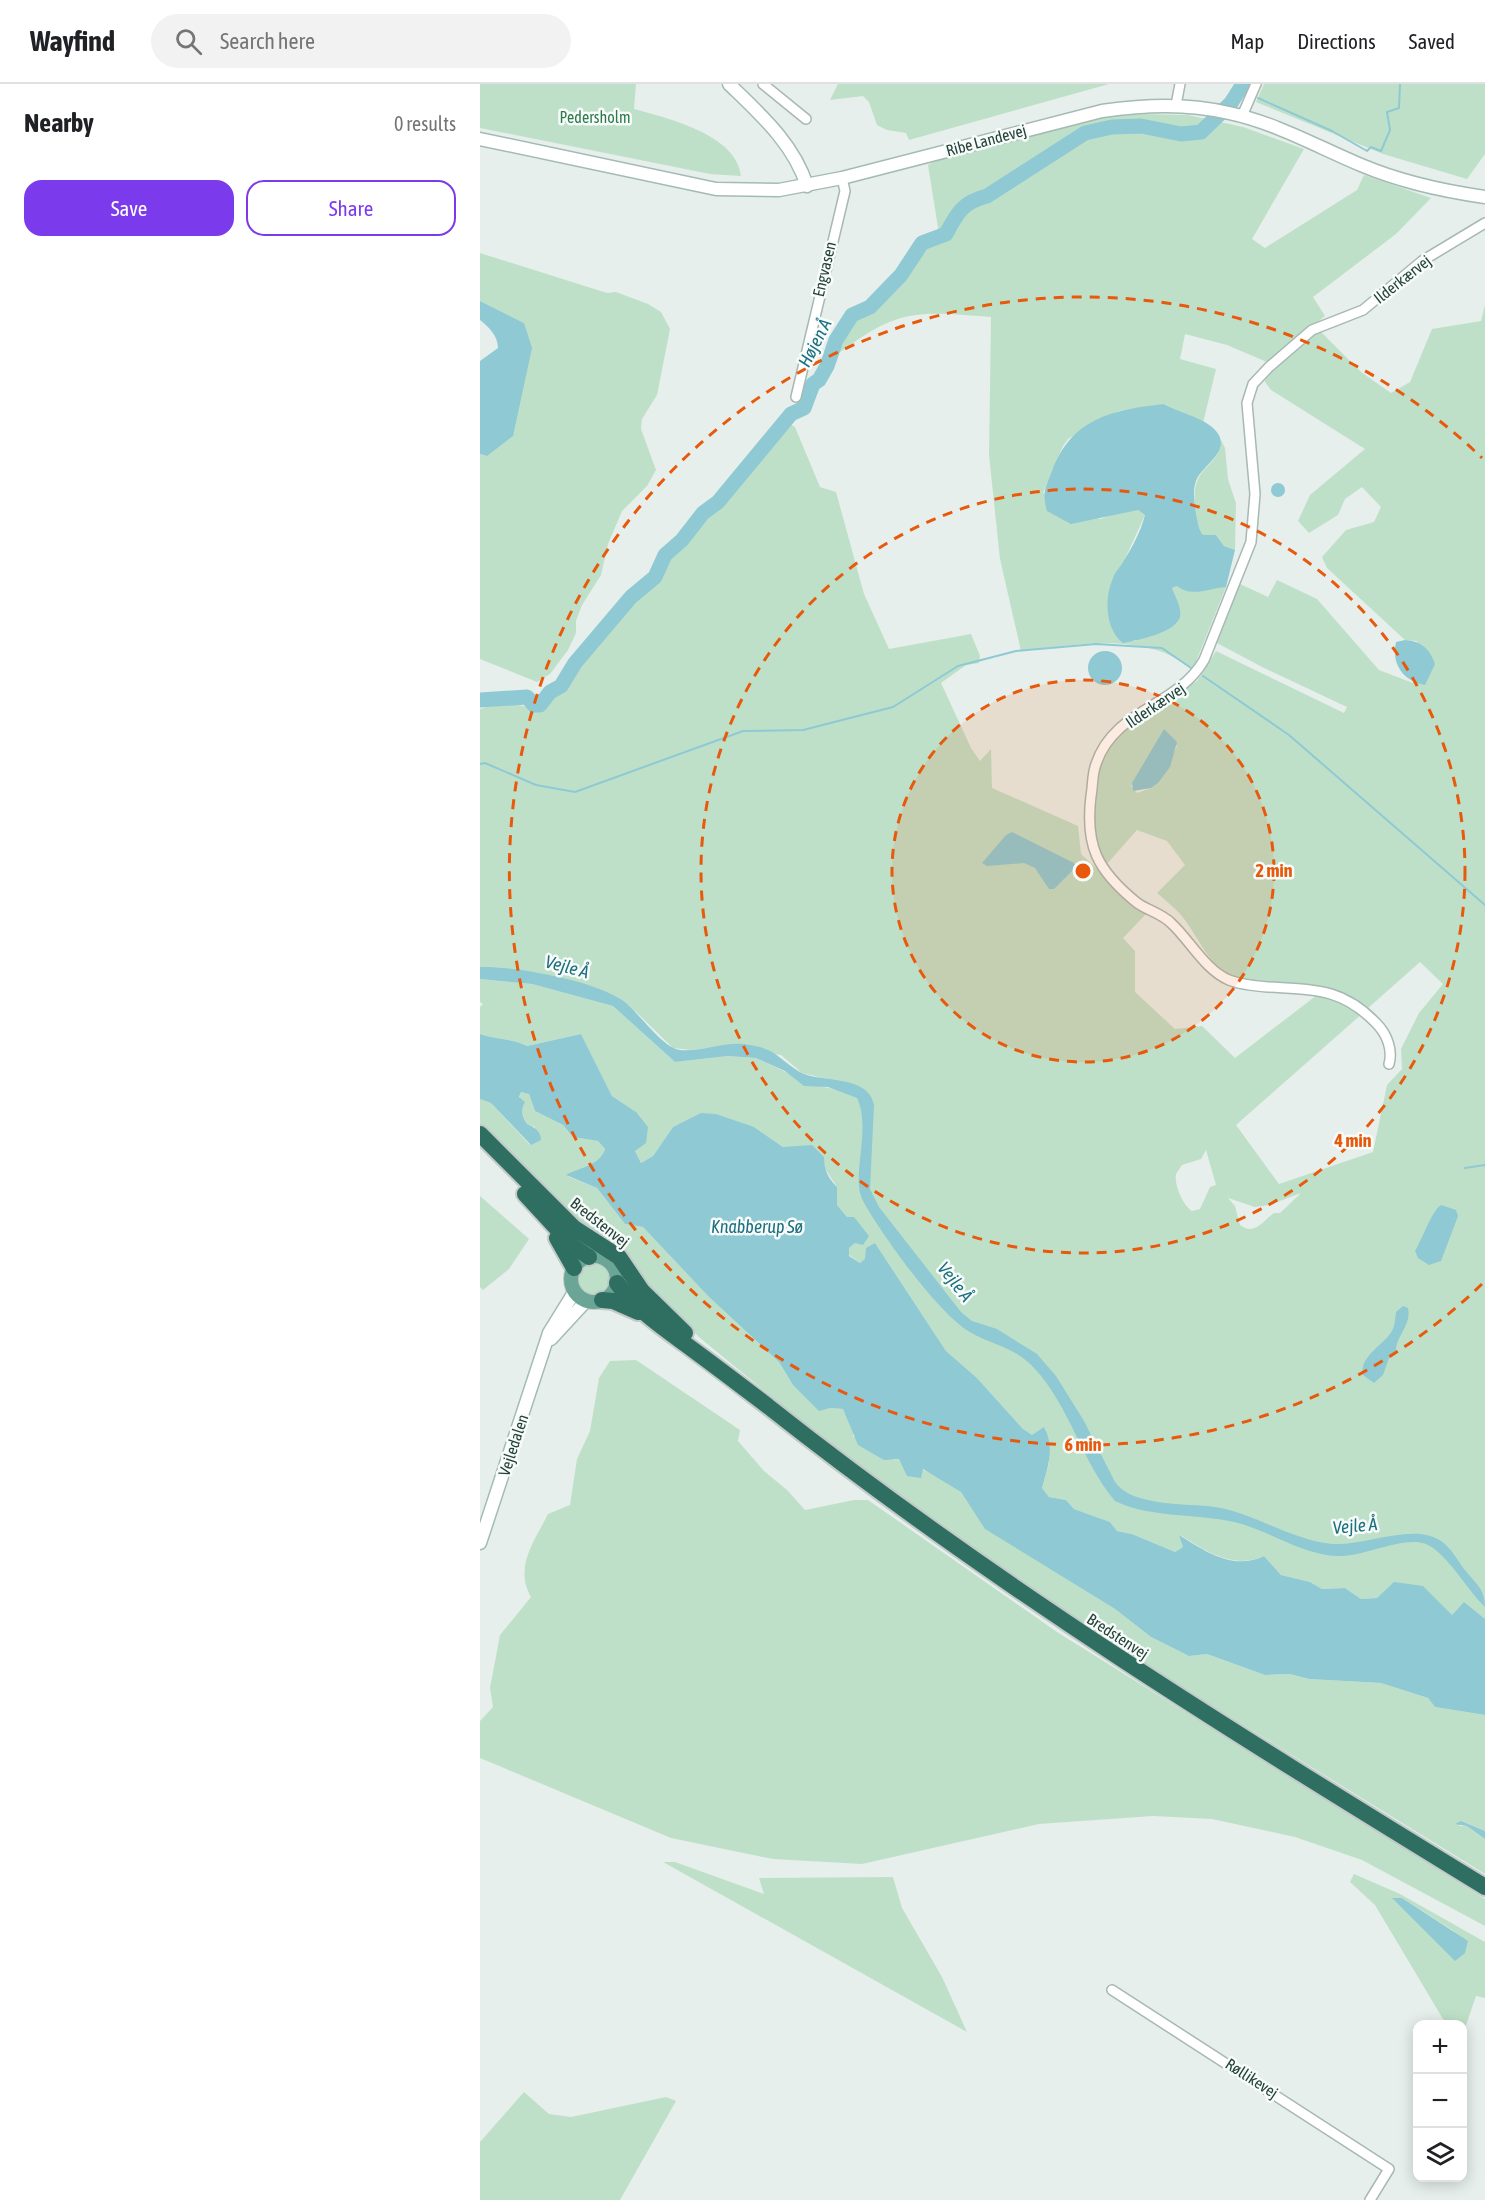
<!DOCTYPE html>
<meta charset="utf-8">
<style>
body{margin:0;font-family:"Asap Condensed",sans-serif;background:#f2f2f2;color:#202124}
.controls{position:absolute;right:18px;bottom:18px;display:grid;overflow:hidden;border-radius:12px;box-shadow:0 3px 15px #0003}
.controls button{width:54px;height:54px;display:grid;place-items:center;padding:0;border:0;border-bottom:2px solid #e0e0e0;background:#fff;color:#202124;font:30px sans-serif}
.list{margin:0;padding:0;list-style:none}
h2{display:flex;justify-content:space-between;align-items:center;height:78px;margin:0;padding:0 24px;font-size:26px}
h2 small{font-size:20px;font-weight:400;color:#757577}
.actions{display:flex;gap:12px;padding:18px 24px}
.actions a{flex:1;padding:14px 0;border:2px solid #7c3aed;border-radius:18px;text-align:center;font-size:21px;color:#7c3aed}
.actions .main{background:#7c3aed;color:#fff}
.icon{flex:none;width:33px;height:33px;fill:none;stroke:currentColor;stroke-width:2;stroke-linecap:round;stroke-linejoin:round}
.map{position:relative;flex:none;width:1005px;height:2116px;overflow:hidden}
header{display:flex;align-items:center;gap:36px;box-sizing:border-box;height:84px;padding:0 30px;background:#fff;border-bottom:2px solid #e0e0e0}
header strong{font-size:28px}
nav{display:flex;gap:33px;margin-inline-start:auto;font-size:21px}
.search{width:420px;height:54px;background:#f2f2f2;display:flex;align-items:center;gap:15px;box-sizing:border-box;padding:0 21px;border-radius:33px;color:#757577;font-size:22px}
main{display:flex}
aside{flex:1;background:#fff}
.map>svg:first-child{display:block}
</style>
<header>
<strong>Wayfind</strong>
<div class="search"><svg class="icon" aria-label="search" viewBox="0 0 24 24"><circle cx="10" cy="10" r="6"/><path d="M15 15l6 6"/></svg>Search here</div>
<nav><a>Map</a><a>Directions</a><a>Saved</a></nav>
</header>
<main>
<aside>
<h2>Nearby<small>0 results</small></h2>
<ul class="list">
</ul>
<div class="actions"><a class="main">Save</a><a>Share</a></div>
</aside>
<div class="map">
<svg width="1005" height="2116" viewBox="0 0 1005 2116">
<rect width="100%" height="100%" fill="#e6efeb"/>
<g fill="#bfe0c8" fill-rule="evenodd">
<path d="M0 0H156L154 25C186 34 257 50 261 92L230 90 0 44Z"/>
<path d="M358 0H629L429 56 426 49 407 46 397 41 389 18 383 12 350 16Z"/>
<path d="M784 0H1005V70L987 95 903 70 776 18Z"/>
<path d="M664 30 708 31 763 43 824 65 772 155 785 164 877 106 884 91 951 114 916 150 833 213 845 232 787 278 747 261 705 250 700 275 736 285 723 339 684 320 639 327 588 355 583 362 563 409 620 435 641 428 658 426 665 431 644 477 633 494 628 527 652 557H656L697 517 692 504 697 502 746 503 713 585C701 578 689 569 676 566 632 553 586 562 541 567L520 475 509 371 511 233C435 227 417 224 354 273L355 251 364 235 403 207 426 180 440 158 459 150 448 81 464 72 612 34Z"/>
<path d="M0 169 127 209 136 208 168 220 181 228 190 245 177 311 162 335 161 345 176 386 167 402 142 427 128 460 121 491 102 521 96 537V549L88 566 70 590 57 598 0 575V370L7 372 44 239 0 217Z"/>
<path d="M1005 221V1535L984 1519 972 1531 914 1499 897 1514 881 1515 865 1504 842 1505 830 1498 801 1491 784 1472C753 1486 726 1467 700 1451L703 1463 695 1468 652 1450 637 1447 630 1438 594 1425 586 1416 569 1413 562 1404 569 1379 565 1344 552 1351 542 1344 497 1294 466 1267 395 1159 386 1175 380 1179 369 1171V1164L375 1159 367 1133 357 1121V1103L344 1083V1073L303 1063 274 1043 197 1041 193 1043 173 1072 161 1079 155 1067 156 1028 132 1012 101 950 47 962C32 954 16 956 0 950V923L3 920 0 918V895L52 900 133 922 195 978 248 972 276 974 333 1001 359 1006 377 1014 380 1003 322 989 301 971 245 962 211 966 193 964 155 927 110 902 59 889 0 883V625C14 620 39 618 51 625L61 623 70 608 81 602 95 579 114 555 151 513 175 493 185 471 202 456 223 429 238 418 305 337 315 343 340 403 356 408 384 510 409 565 491 550 500 572 499 579 486 581 461 599 491 664 500 677 511 665 512 704 598 742 601 770 666 830 643 854 655 867V908L695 945 722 942 755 974 837 911 861 914 883 929 756 1041 799 1100 893 1068 907 1001 922 985 921 965 939 929 963 900 940 878 887 925C850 886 793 914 750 892 727 879 717 850 701 831 694 823 685 816 677 809L705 781 687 757 657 746 626 781 618 768 613 750 620 685 629 659 666 630 717 597 736 567 864 629 867 623 784 584 735 558 760 500 788 513 797 496 837 515 899 586 933 599 937 557 925 556 847 484 842 473 866 446 894 438 901 423 882 403 865 415 858 431 829 449 818 437 830 411 885 365 791 306 785 298V293L839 246 881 288 911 309 930 298 952 245 1001 237ZM680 651 697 662 678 699 671 704 657 709 651 702 678 659ZM726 1066 736 1101 730 1103 720 1125 712 1127C703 1121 694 1101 696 1090L702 1081 721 1075ZM821 1109 800 1129H794C783 1137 774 1152 760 1141L755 1122 748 1114 775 1123 789 1121Z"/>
<path d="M741 356 745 364 748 395 756 419 755 466 744 462 736 451 723 452C718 444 717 437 716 429 708 378 737 390 741 356Z"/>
<path d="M41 1008 49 1010 55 1027 83 1041 93 1053 118 1057 125 1065C119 1082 102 1083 87 1092L117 1104 145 1140 163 1143 228 1212 299 1278 313 1301 350 1324 363 1325 373 1345V1352L414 1376 419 1375 461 1394 481 1408 506 1445 635 1525 671 1553 709 1572 727 1570 785 1591 810 1590 829 1595 901 1599 948 1614 955 1623 1005 1631V1747L981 1737 979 1742H987L1005 1755V1790L685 1593 518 1483 359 1368 220 1254 172 1206 147 1169 101 1144 0 1044V1015L11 1019 50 1061 55 1043 47 1040C42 1032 37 1017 41 1008Z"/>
<path d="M0 1112 49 1155 29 1185 3 1206 0 1203Z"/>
<circle cx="114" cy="1195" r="17"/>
<path d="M156 1276 260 1346 258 1357 284 1387 307 1406 325 1426 374 1416H388L577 1548 1005 1815V1842L882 1776 815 1753 732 1735 673 1732 559 1740 382 1780 293 1775 191 1754 0 1674V1637L13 1623 10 1604 20 1551 51 1513C34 1483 54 1458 68 1430L90 1421 97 1375 110 1347 119 1294 130 1277Z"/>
<path d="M183 1778H195L284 1810 279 1794 413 1793 422 1824 462 1893 487 1948Z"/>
<path d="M874 1790 920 1810 1005 1858V1914L996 1912 984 1947 982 1940H966L895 1821 870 1798ZM922 1814 977 1849 929 1830 913 1815Z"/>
<path d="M44 2008 69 2030 91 2033 186 2013 196 2017 140 2116H0V2058Z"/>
</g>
<g fill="#8ec9d4">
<path d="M0 217 44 239 52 264 33 352 7 372 0 370V277L18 264C18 252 9 243 0 236Z"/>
<path d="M684 320C698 328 727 335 736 347 753 367 721 382 716 397 712 408 715 419 716 430 718 438 718 445 723 451H736L744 462 755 466 746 503C729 504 712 514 697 502L692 504C695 512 702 524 700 533 695 549 658 556 643 559 625 545 624 514 633 494 635 488 640 483 643 478 652 464 661 447 665 431L658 426 591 440 567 427C562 408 565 405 572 387 592 334 632 326 684 320Z"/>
<circle cx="798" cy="406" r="7"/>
<path d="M925 556C941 557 950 565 955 580L945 601C923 597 911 580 916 558Z"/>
<circle cx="625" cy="584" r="17"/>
<path d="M684 645 697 658 690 683 678 699 671 704 653 707 652 699Z"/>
<path d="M532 748 594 779 596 783 574 805H569L555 784 544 779 507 782 502 779 526 751Z"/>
<path d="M0 883C35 882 113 896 142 916 158 927 182 964 200 966 221 968 243 958 264 960 296 964 296 973 320 988 338 999 389 990 394 1021L390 1105 399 1123 481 1228 492 1237 517 1245 557 1270 576 1292 604 1337 635 1398C652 1423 707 1419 735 1423 775 1429 812 1457 853 1460 884 1462 935 1438 961 1457 970 1463 977 1475 984 1485 995 1499 1005 1504 1005 1523 987 1506 967 1469 946 1460 924 1451 881 1474 856 1472 824 1470 795 1451 765 1441 724 1428 674 1436 635 1417 602 1378 590 1323 555 1285 534 1261 508 1261 485 1245 454 1223 402 1151 383 1117 370 1093 392 1045 377 1014L348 1003 324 1002 305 987 276 974 248 972 195 978 133 922 52 900 0 895Z"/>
<path d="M0 950C16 956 32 954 47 962L101 950 132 1012 156 1028 168 1043 166 1059 155 1067 161 1079 173 1072 193 1043 221 1029 236 1030 274 1043 303 1063 332 1061 344 1073C344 1086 348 1094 357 1103V1121L367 1133H374L389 1152 383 1161 375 1159 369 1164V1172L380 1179 385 1175 386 1164 395 1159 466 1267 497 1294 542 1344 552 1351 564 1343C575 1363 568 1383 562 1404L569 1413 586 1416 594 1425 630 1438 637 1447 652 1450 695 1468 703 1463 699 1451C725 1467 753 1487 784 1472L801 1491 830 1498 842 1505 865 1504 881 1515 897 1514 914 1498 943 1502 972 1531 984 1518 1005 1535V1631L955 1623 948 1614 901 1599 829 1595 810 1590 785 1591 727 1570 709 1572 671 1553 635 1525 505 1445 481 1408 443 1385 441 1394 427 1392 419 1375 404 1376 378 1361 363 1325 350 1324 339 1327 313 1301 299 1278 228 1212 163 1143 145 1140 117 1104 86 1091C101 1083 119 1082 125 1065L118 1057 93 1053 83 1041 55 1027 49 1010 41 1008 39 1013 45 1018C40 1027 42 1032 47 1040 54 1043 61 1047 61 1056L51 1061 11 1019 0 1015Z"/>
<path d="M961 1121 976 1126 978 1132 961 1177 949 1181 938 1174 935 1167C942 1156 952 1126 961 1121Z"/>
<path d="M923 1222 928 1224C932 1242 914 1253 916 1270L909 1274 903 1291 894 1299 883 1291C879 1272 904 1261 912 1247 915 1241 915 1235 916 1228Z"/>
<path d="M981 1737 1005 1747V1755L987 1742 975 1740Z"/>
<path d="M912 1814H922L988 1857 985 1869 975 1877Z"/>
</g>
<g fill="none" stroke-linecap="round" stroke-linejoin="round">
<g stroke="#8ec9d4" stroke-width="2">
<path d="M759 7 766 9"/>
<path d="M778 14 852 47 887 67 891 63 901 67 910 46 907 28 919 24 920 0"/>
<path d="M723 592 809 651 1005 821"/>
<path d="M0 680 5 679 56 701 95 708 263 647 323 646 413 623 478 582 536 567 616 560 682 564 711 584"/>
<path d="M985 1084 1005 1081"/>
</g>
<path stroke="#8ec9d4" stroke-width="15" d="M0 616 47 613 54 621H60L70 608 81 602 95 579 151 513 175 493 185 471 202 456 223 429 238 418 311 330 324 324 333 300 339 296 347 282 356 256 372 231 390 223 421 191 442 159 466 150C477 129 483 118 507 112L605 49 632 43 661 42 701 50 721 48 751 19 763 0"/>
<g stroke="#a8b8b2" stroke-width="12">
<g id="street">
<path d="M283 0 326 35"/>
<path d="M696 21 700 0"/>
<path d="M762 32 776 0"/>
<path d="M316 313 365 107 362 94"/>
<path d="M909 980C913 966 907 950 896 939 862 904 835 906 789 903 776 902 761 901 749 896 725 886 709 855 691 839 681 829 666 826 656 818 617 786 605 762 611 712 613 702 612 690 616 680 634 625 697 623 724 576L771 458 775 410 767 319 773 300 789 283 832 246 883 226 942 177 1005 139"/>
<path d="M632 1906 909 2085 890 2116"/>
</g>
</g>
<g stroke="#a4bbb3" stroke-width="15">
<g id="secondary">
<path d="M249 0C280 30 314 60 327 102"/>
<path d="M0 55 236 105 299 106 362 94 622 27C665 21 706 19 749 29 796 39 838 63 881 81 921 98 963 107 1005 113"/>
<path d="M71 1255 107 1216"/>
<path d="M0 1459 69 1249 95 1207"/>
</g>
</g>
<g stroke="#c2cac8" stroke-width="16">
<circle id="primary" cx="114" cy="1195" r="23"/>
</g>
<g stroke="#c2cac8" stroke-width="20">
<g id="highway">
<path d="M0 1050 94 1144 139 1173 162 1207 205 1249"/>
<path d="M45 1110 93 1162 109 1173"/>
<path d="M77 1154 94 1184"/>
<path d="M137 1199C157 1227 185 1245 212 1265 238 1284 264 1304 289 1323 515 1502 759 1652 1005 1803"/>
<path d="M122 1216 133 1217 158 1228"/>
</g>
</g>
<use href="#street" stroke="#fff" stroke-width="9"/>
<use href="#secondary" stroke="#fff" stroke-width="12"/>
<use href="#primary" stroke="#6aa596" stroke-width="14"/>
<use href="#highway" stroke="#2f6f62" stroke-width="16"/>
</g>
<circle cx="603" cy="787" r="191" fill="#e8590c" fill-opacity=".12"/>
<g fill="none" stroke="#e8590c" stroke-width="3" stroke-dasharray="10 8">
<circle cx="603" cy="787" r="191"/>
<circle cx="603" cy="787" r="382"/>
<path d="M1002 1200A574 574 0 1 1 1002 374"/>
</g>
<g text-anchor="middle" stroke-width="5" stroke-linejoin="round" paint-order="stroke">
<g font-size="16" fill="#2d7a4b" stroke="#f7fbf9">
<text x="115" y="39">Pedersholm</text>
</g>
<g font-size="16" fill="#24423a" stroke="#f7fbf9">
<text transform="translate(506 56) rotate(-15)" y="6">Ribe Landevej</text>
<text transform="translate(344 185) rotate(-77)" y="6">Engvasen</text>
<text transform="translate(922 195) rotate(-38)" y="6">Ilderkærvej</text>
<text transform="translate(675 621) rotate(-34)" y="6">Ilderkærvej</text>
<text transform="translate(120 1138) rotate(38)" y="6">Bredstenvej</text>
<text transform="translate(33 1361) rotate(-72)" y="6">Vejledalen</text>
<text transform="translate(638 1552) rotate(33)" y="6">Bredstenvej</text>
<text transform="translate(772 1994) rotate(33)" y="6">Røllikevej</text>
</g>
<g font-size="18" font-style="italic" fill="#1c6f80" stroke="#f7fbf9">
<text transform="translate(335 259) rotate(-63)" y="6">Højen Å</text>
<text transform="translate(87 883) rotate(15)" y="6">Vejle Å</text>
<text x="277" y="1149">Knabberup Sø</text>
<text transform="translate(475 1198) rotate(52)" y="6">Vejle Å</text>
<text transform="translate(875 1442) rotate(-5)" y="6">Vejle Å</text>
</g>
</g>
<circle cx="603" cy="787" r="9" fill="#e8590c" stroke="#f7fbf9" stroke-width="3"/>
<g font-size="18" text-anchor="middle" font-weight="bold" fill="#e8590c" stroke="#f7fbf9" stroke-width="5" stroke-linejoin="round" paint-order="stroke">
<text x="794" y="793">2 min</text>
<text x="873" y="1063">4 min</text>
<text x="603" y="1367">6 min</text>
</g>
</svg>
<div class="controls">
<button>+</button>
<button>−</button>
<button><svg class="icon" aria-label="layers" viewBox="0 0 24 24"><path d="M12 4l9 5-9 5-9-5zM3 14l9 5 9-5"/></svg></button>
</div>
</div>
</main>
